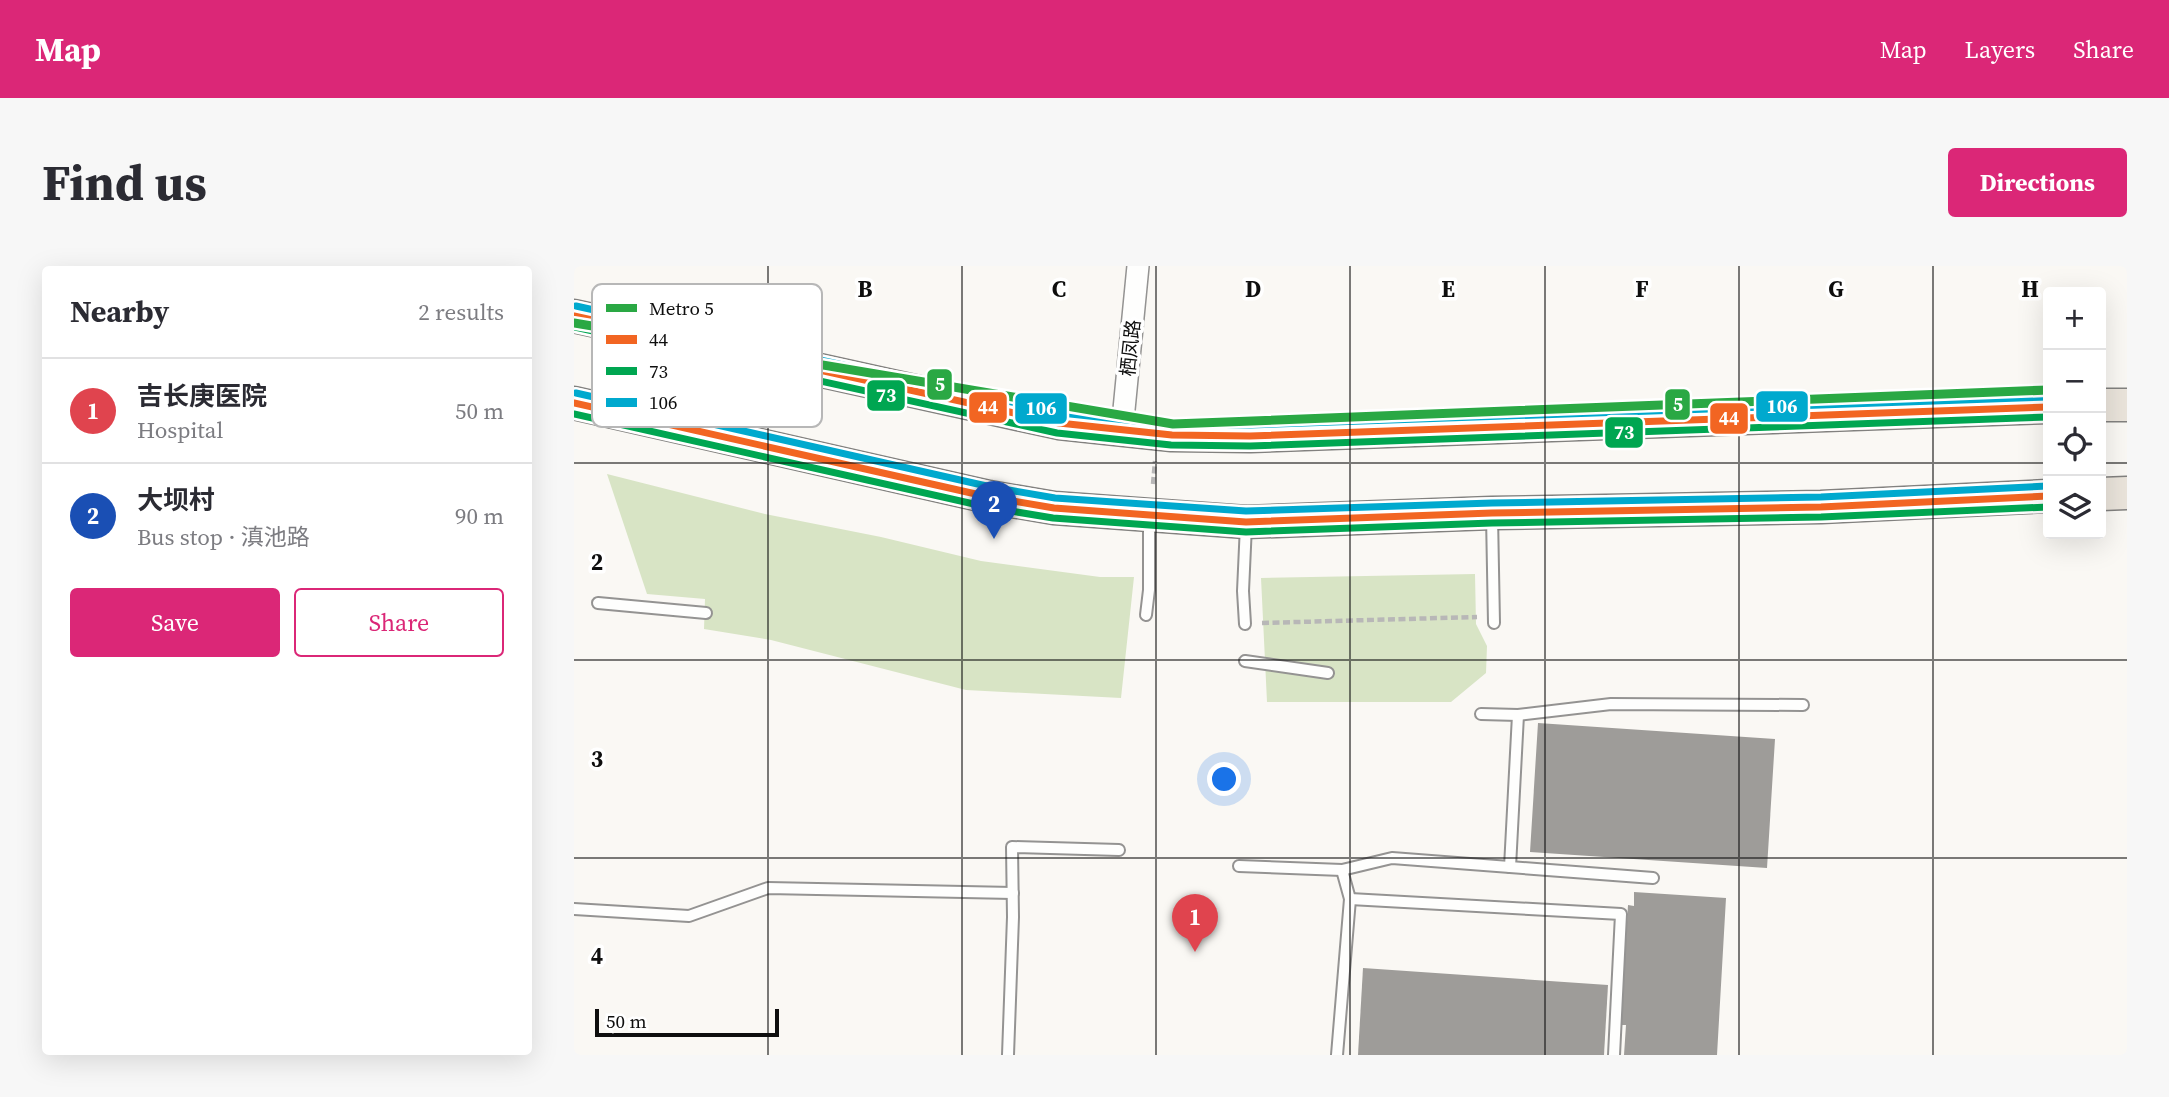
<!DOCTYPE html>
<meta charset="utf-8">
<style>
body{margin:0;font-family:"Source Serif 4","Noto Sans SC",serif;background:#f7f7f7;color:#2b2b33}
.controls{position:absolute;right:21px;top:21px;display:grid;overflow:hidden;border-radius:7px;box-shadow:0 7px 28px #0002}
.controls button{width:63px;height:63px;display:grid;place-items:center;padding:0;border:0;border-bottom:2px solid #e1e1e2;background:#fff;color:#2b2b33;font:35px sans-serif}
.scale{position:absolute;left:21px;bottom:18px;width:184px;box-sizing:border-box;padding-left:7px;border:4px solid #0e0e0e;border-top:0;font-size:19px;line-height:24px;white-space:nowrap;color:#0e0e0e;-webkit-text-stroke:5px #fff;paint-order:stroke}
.you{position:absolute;left:651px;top:514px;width:24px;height:24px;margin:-18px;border:5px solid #fff;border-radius:50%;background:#1a73e8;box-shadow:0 0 0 10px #1a73e833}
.badge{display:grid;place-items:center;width:46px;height:46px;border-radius:50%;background:#db2777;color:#fff;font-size:23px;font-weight:700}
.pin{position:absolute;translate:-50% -58px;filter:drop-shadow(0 2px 4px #0008)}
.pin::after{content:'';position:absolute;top:37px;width:24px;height:21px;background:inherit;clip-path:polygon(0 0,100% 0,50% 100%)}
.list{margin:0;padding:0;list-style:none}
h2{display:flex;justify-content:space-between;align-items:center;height:91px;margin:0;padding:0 28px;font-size:30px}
h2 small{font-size:23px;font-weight:400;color:#7c7c81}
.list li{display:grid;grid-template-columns:46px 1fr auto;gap:21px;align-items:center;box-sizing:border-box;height:105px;padding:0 28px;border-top:2px solid #e1e1e2}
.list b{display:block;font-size:26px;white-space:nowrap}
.list p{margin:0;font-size:23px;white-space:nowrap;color:#7c7c81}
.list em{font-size:23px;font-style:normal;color:#7c7c81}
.actions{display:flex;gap:14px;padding:21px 28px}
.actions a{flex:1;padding:16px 0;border:2px solid #db2777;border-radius:7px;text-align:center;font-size:24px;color:#db2777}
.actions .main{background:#db2777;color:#fff}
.icon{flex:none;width:38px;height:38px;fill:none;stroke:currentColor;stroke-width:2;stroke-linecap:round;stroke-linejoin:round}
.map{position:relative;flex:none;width:1553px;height:789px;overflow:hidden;border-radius:7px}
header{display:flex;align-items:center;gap:42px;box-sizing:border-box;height:98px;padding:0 35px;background:#db2777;color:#fff}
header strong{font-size:33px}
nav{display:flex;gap:38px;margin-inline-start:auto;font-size:24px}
.intro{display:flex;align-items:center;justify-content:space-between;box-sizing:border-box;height:168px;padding:0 42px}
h1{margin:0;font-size:49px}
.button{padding:18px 32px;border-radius:7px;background:#db2777;color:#fff;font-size:24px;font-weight:700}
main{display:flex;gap:42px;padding:0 42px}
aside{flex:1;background:#fff;border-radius:7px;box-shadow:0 7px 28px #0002}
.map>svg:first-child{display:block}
</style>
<header>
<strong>Map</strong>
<nav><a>Map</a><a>Layers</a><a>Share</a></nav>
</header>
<div class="intro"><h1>Find us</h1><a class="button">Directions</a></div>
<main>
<aside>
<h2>Nearby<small>2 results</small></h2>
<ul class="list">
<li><span class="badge" style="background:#e0444e">1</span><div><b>吉长庚医院</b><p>Hospital</p></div><em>50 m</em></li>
<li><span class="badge" style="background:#1a4fb4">2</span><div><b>大坝村</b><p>Bus stop · 滇池路</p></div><em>90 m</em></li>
</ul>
<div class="actions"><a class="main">Save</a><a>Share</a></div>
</aside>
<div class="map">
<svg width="1553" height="789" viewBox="0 0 1553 789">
<rect width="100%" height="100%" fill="#faf8f4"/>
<g fill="#d8e4c5">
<path d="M33 208 191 248 307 271 407 295 526 311H560L547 432 392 424 197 374 130 363 131 333 73 328Z"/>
<path d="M901 308 902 358 913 380 912 407 877 436H693L687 312Z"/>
</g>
<g fill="#9e9c99">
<path d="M964 457 1201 473 1193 602 956 586Z"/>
<path d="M1060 626 1152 632 1143 789H1050L1052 759H1047L1054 639 1060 640Z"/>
<path d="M789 702 1034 719 1030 789H784Z"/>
</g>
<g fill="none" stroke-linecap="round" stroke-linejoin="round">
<g stroke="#949392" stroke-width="14">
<g id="service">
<path d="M918 250 920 357"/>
<path d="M24 337 132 347"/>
<path d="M572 349 575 324V253"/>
<path d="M671 358 669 325 672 259"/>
<path d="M671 395 754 407"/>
<path d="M907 448 944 449 1037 438 1229 439"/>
<path d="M665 600 768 604 818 592 1079 612"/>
<path d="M936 601 944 449"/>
<path d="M776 633 1047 648 1040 789"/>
<path d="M0 643 115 650 194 622 439 627"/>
<path d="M434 789 439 651 438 581 545 584"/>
<path d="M763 789 776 633 768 604"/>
</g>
</g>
<g stroke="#949392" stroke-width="24">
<path id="minor" d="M548 164 564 0"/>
</g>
<g stroke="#82817f" stroke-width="35">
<g id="primary">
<path d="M0 50 485 157 598 169 676 170 1474 141"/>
<path d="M0 137 415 231 480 242 672 256 918 247 1247 241 1474 230"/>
<path d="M1527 139H1553"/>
<path d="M1527 228 1553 227"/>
</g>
</g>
<g stroke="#b8b7b7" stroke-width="4.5" stroke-dasharray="7 3.5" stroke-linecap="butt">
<path d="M579 218 581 195"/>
<path d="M688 357 903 351"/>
</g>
<use href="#service" stroke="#fefefd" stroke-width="10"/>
<use href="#minor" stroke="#fefefd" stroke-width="21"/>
<use href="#primary" stroke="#eae4db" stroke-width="32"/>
<g stroke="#fff" stroke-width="12">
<g id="bus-1">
<path d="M0 50 485 157 598 169 676 170 1474 141"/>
<path d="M0 137 415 231 480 242 672 256 918 247 1247 241 1474 230"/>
</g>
</g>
<g stroke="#fff" stroke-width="12">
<g id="bus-2">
<path d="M0 61 483 167 597 179 676 180 1474 151"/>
<path d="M0 148 413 241 479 252 672 266 918 257 1247 251 1474 241"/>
</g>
</g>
<g stroke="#fff" stroke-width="12">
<g id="bus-3">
<path d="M2 40 487 147 599 159H676L1474 131"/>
<path d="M2 127 417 221 481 232 672 245 918 237 1247 231 1473 220"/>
</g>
</g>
<use href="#bus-1" stroke="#f26522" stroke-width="7"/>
<use href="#bus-2" stroke="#00a651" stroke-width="7"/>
<use href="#bus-3" stroke="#00a9ce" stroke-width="7"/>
<g stroke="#fff" stroke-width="14">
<path id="metro-1" d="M0 57 599 158 1474 124"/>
</g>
<use href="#metro-1" stroke="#2aa844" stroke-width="9"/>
</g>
<path fill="none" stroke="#0e0e0e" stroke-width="2" stroke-opacity="0.55" d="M194 0V789M388 0V789M582 0V789M776 0V789M971 0V789M1165 0V789M1359 0V789M0 197H1474M1527 197H1553M0 394H1553M0 592H1553"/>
<g text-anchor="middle" stroke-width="7" stroke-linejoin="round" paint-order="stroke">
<g font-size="19" fill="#0e0e0e" stroke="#fff">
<text transform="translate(556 82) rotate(-84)" y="7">栖凤路</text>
</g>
</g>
<rect x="18" y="18" width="230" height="143" rx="10" fill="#fff" stroke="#b7b7b7" stroke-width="2"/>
<rect x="32" y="38" width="31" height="8" fill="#2aa844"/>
<rect x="32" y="69" width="31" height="9" fill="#f26522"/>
<rect x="32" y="101" width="31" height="8" fill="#00a651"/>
<rect x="32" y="132" width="31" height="9" fill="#00a9ce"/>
<g font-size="19" fill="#0e0e0e">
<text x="75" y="49">Metro 5</text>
<text x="75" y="80">44</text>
<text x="75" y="112">73</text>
<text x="75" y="143">106</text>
</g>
<g font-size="23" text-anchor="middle" font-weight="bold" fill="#0e0e0e" stroke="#fff" stroke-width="7" stroke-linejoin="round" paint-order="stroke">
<text x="291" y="31">B</text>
<text x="485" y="31">C</text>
<text x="679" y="31">D</text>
<text x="874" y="31">E</text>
<text x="1068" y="31">F</text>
<text x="1262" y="31">G</text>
<text x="1456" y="31">H</text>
<text x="23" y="304">2</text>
<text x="23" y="501">3</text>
<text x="23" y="698">4</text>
</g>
<g stroke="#fff" stroke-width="2.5">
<rect x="352" y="102" width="27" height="33" rx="7" fill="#2aa844"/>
<rect x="292" y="113" width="40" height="33" rx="7" fill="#00a651"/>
<rect x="1090" y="122" width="27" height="33" rx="7" fill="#2aa844"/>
<rect x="1181" y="124" width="54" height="33" rx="7" fill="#00a9ce"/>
<rect x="394" y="125" width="40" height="33" rx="7" fill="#f26522"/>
<rect x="440" y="126" width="54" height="33" rx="7" fill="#00a9ce"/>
<rect x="1135" y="136" width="40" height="33" rx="7" fill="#f26522"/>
<rect x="1030" y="150" width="40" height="33" rx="7" fill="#00a651"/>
</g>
<g font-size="19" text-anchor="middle" font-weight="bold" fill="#fff">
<text x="366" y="125">5</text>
<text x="312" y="136">73</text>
<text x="1104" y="145">5</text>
<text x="1208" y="147">106</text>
<text x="414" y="148">44</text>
<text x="467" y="149">106</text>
<text x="1155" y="159">44</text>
<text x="1050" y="173">73</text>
</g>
</svg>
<div class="controls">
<button>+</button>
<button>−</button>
<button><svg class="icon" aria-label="locate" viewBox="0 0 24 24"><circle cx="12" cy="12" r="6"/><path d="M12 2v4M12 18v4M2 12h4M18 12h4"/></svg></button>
<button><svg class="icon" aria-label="layers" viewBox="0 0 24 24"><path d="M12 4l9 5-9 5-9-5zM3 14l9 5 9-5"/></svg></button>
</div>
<div class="scale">50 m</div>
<div class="you"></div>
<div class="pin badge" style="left:621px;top:686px;background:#e0444e">1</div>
<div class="pin badge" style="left:420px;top:273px;background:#1a4fb4">2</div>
</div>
</main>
